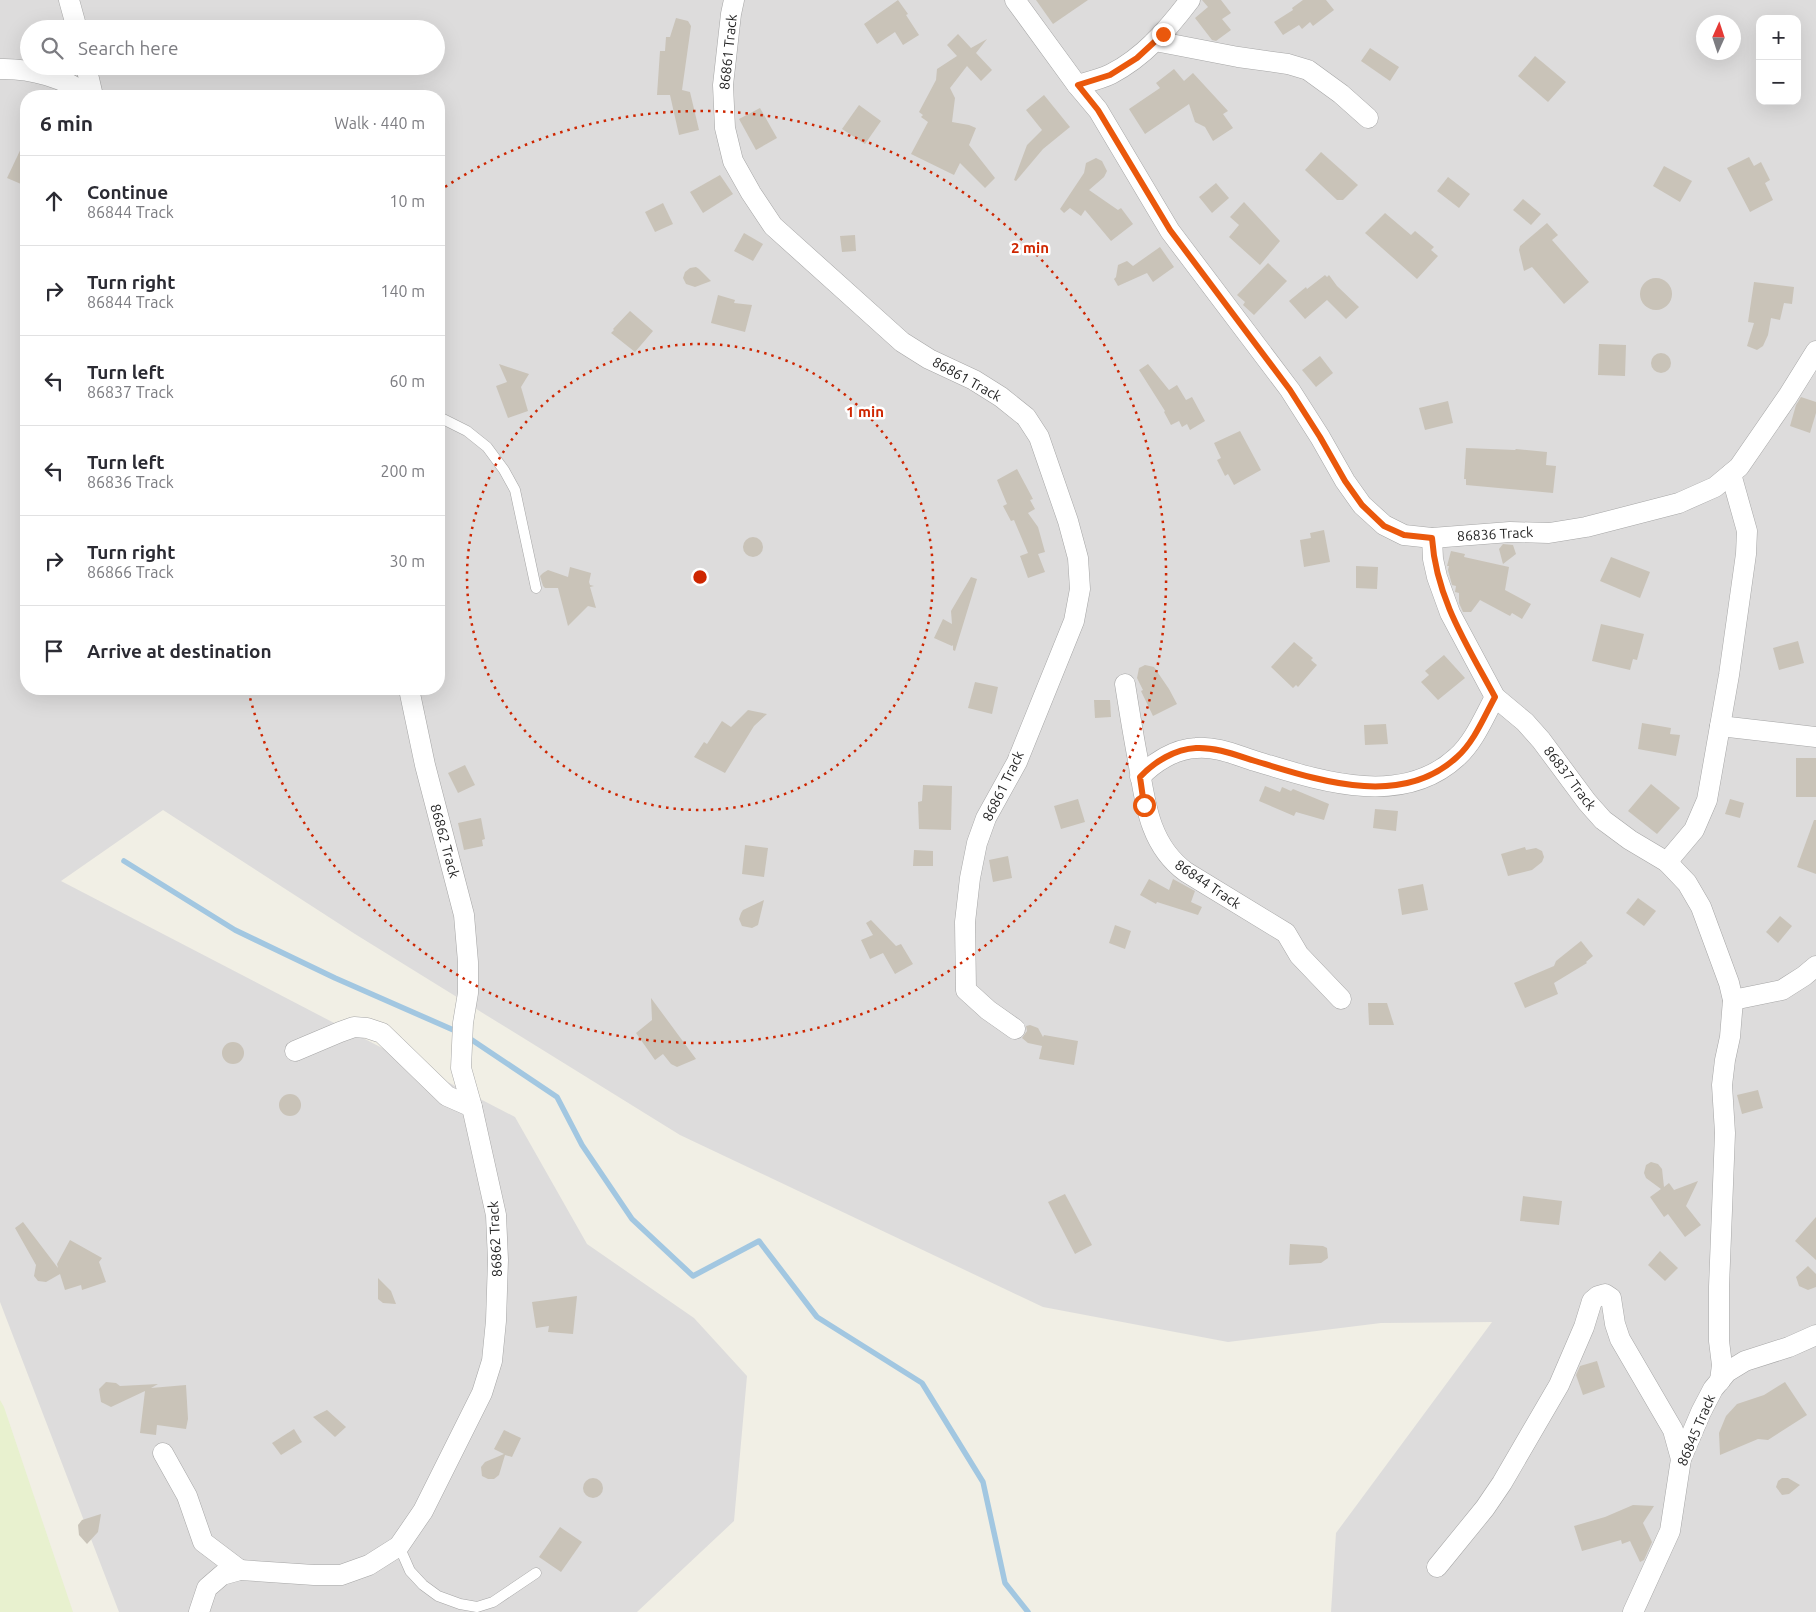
<!DOCTYPE html>
<meta charset="utf-8">
<style>
body{margin:0;font-family:Ubuntu,sans-serif;background:#f2f2f3;color:#2b2b33}
.controls{position:absolute;right:15px;top:15px;display:grid;overflow:hidden;border-radius:10px;box-shadow:0 5px 20px #0002}
.controls button{width:45px;height:45px;display:grid;place-items:center;padding:0;border:0;border-bottom:1px solid #e1e1e2;background:#fff;color:#2b2b33;font:25px sans-serif}
.compass{position:absolute;left:1696px;top:15px;width:45px;height:45px;border-radius:50%;background:#fff;box-shadow:0 5px 20px #0002;rotate:3deg}
.stop{position:absolute;width:15px;height:15px;margin:-11px;border:4px solid #ea580c;border-radius:50%;background:#fff}
.stop.end{background:#ea580c;border-color:#fff;box-shadow:0 1px 5px #0008}
.list{margin:0;padding:0;list-style:none}
h2{display:flex;justify-content:space-between;align-items:center;height:65px;margin:0;padding:0 20px;font-size:21px}
h2 small{font-size:16px;font-weight:400;color:#7c7c81}
.list li{display:grid;grid-template-columns:32px 1fr auto;gap:15px;align-items:center;box-sizing:border-box;height:90px;padding:0 20px;border-top:1px solid #e1e1e2}
.list b{display:block;font-size:19px;white-space:nowrap}
.list p{margin:0;font-size:16px;white-space:nowrap;color:#7c7c81}
.list em{font-size:16px;font-style:normal;color:#7c7c81}
.icon{flex:none;width:28px;height:28px;fill:none;stroke:currentColor;stroke-width:2;stroke-linecap:round;stroke-linejoin:round}
.map{position:relative;flex:none;width:1816px;height:1612px;overflow:hidden}
.search{position:absolute;background:#fff;box-shadow:0 5px 20px #0002;left:20px;top:20px;width:425px;height:55px;display:flex;align-items:center;gap:12px;box-sizing:border-box;padding:0 18px;border-radius:28px;color:#7c7c81;font-size:19px}
.panel{position:absolute;background:#fff;box-shadow:0 5px 20px #0002;left:20px;top:90px;width:425px;height:605px;border-radius:20px}
.map>svg:first-child{display:block}
</style>
<div class="map">
<svg width="1816" height="1612" viewBox="0 0 1816 1612">
<rect width="100%" height="100%" fill="#f1efe5"/>
<path fill="#dddcdc" fill-rule="evenodd" d="M0 0H1816V1612H1331L1336 1533 1492 1322 1381 1323 1228 1342 1043 1307 680 1135 355 934 163 810 61 881 515 1117 587 1244 694 1318 747 1376 734 1521 637 1612H119L0 1302ZM1760 19H1797V101H1760ZM1704 22H1734V52H1704ZM29 29H436V66H29ZM26 96H439V689H26Z"/>
<path fill="#e8f1cf" d="M0 1400 4 1407 73 1612H0Z"/>
<g fill="none" stroke-linecap="round" stroke-linejoin="round">
<g stroke="#a2c7e1" stroke-width="5.5">
<path d="M124 861 235 930 335 978 458 1032"/>
<path d="M466 1036 557 1097 582 1145 632 1219 693 1276 759 1241 817 1317 922 1383 983 1482 1005 1583 1028 1612"/>
</g>
</g>
<g fill="#c9c3b8">
<path d="M898 0 908 14 906 15 919 35 903 45 895 32 877 44 864 24Z"/>
<path d="M1036 0H1088L1053 24Z"/>
<path d="M1202 0H1221L1231 13 1222 19 1231 30 1216 41 1212 40 1195 18 1208 7Z"/>
<path d="M1303 0H1326L1334 10 1313 26 1310 22 1302 29 1299 25 1283 35 1274 22 1293 10 1292 8Z"/>
<path d="M676 18 688 21 691 26 682 90 690 92 699 130 679 135 670 95H657L660 51H665L666 37H670Z"/>
<path d="M958 34 971 48 987 39 976 53 992 70 981 81 967 66 950 88 955 98 952 122 969 125 976 128 969 145 995 178 985 188 960 163 954 175 911 154 928 122 921 117 923 115 919 112 936 80 937 69 957 56 947 45Z"/>
<path d="M1370 48 1399 67 1390 81 1361 61Z"/>
<path d="M1535 56 1566 82 1548 102 1518 76Z"/>
<path d="M1174 69 1184 81 1193 73 1228 111 1223 114 1233 128 1213 141 1205 127 1195 122 1189 104 1145 134 1129 109 1160 88 1156 83Z"/>
<path d="M1044 95 1070 127 1043 149 1016 181 1014 180 1027 145 1042 130 1026 110Z"/>
<path d="M859 105 881 121 865 144 842 129Z"/>
<path d="M760 108 777 138 756 150 739 119Z"/>
<path d="M26 138V172L21 184 7 178Z"/>
<path d="M1321 152 1358 185 1343 200H1337L1305 170Z"/>
<path d="M1749 157 1754 166 1761 162 1770 180 1765 183 1773 200 1750 212 1727 168Z"/>
<path d="M1096 158 1102 161 1107 171 1104 177 1089 190 1118 210 1121 208 1133 224 1111 241 1085 210 1081 216 1070 208 1064 213 1060 209 1084 173 1086 163Z"/>
<path d="M1664 166 1692 181 1680 202 1653 186Z"/>
<path d="M720 175 733 194 703 213 690 192Z"/>
<path d="M1448 177 1470 194 1459 208 1437 191Z"/>
<path d="M1216 183 1229 198 1212 213 1199 197Z"/>
<path d="M1523 199 1541 214 1531 225 1513 210Z"/>
<path d="M1244 202 1280 241 1260 265 1229 237 1239 225 1230 217Z"/>
<path d="M663 203 673 224 655 232 645 212Z"/>
<path d="M1385 213 1411 235 1415 231 1434 247 1431 250 1438 256 1417 279 1365 233Z"/>
<path d="M1547 223 1558 235 1552 240 1589 282 1564 304 1532 267 1524 271 1519 250 1520 246Z"/>
<path d="M744 233 763 244 753 261 734 251Z"/>
<path d="M855 235 856 251 842 252 840 236Z"/>
<path d="M1160 247 1174 267 1153 282 1147 273 1118 286 1114 279 1116 277 1118 265 1127 261 1133 266Z"/>
<path d="M1268 263 1287 281 1254 315 1243 305 1245 302 1237 295Z"/>
<path d="M696 267 699 269 711 281 695 287 686 284 683 278 685 272 690 268Z"/>
<path d="M1325 275 1327 277 1329 275 1337 286 1359 307 1346 319 1327 300 1305 319 1289 301 1306 287 1307 289Z"/>
<circle cx="1656" cy="294" r="16"/>
<path d="M1754 282 1794 287 1792 304 1784 303 1780 320 1771 318 1768 335 1763 346 1757 350 1747 346 1754 323 1748 322Z"/>
<path d="M718 295 735 300 734 303 752 305 745 332 711 323Z"/>
<path d="M630 311 653 331 635 352 611 333 614 330 613 329Z"/>
<path d="M1599 344 1626 345 1625 376 1598 375Z"/>
<circle cx="1661" cy="363" r="10"/>
<path d="M1320 356 1333 373 1316 387 1302 370Z"/>
<path d="M499 364 529 374 521 387 528 411 508 418 496 386 507 382Z"/>
<path d="M1148 364 1169 390 1177 385 1186 400 1192 397 1205 421 1190 430 1187 424 1182 427 1179 421 1171 425 1164 412 1165 411 1139 370Z"/>
<path d="M1801 397 1816 402V413L1810 433 1790 426 1796 405Z"/>
<path d="M1448 401 1453 423 1425 430 1419 408Z"/>
<path d="M1240 431 1261 470 1234 485 1228 474 1225 476 1217 460 1221 458 1214 443Z"/>
<path d="M1466 448 1515 450 1516 449 1547 452 1546 465 1556 466 1553 493 1466 485V479H1464Z"/>
<path d="M1017 469 1033 499 1030 500 1035 509 1028 513 1038 527 1045 552 1038 554 1045 572 1028 578 1020 556 1028 553 1014 520 1011 521 1003 506 1007 504 997 480Z"/>
<path d="M1324 530 1330 562 1304 567 1300 540 1311 538 1310 533Z"/>
<circle cx="753" cy="547" r="10"/>
<path d="M1503 544 1513 545 1516 554 1503 564 1499 549Z"/>
<path d="M1451 551 1465 554 1464 557 1509 567 1505 590 1531 604 1522 619 1512 613 1510 616 1480 600 1471 612H1463L1459 603V593L1455 592 1456 586 1452 585 1448 570 1449 566H1447Z"/>
<path d="M1611 557 1650 572 1640 598 1600 581Z"/>
<path d="M1356 566 1378 567 1377 589 1356 588Z"/>
<path d="M570 567 591 573 589 582 590 585 594 586 590 587 596 608 588 606 568 626 558 588H545L543 586 540 576 543 573 548 570 568 577Z"/>
<path d="M971 577 977 579 955 651 953 650V645L952 646 934 638 943 619 952 624 951 611Z"/>
<path d="M1601 624 1644 634 1637 660 1633 659 1630 670 1592 661Z"/>
<path d="M1798 641 1804 663 1779 670 1773 648Z"/>
<path d="M1294 642 1313 658 1311 660 1317 665 1298 687 1296 685 1293 688 1271 667Z"/>
<path d="M1444 655 1465 678 1438 700 1421 682 1429 675 1425 671Z"/>
<path d="M1145 665 1154 667 1169 689 1177 704 1153 716 1141 691 1143 690 1137 678 1139 668Z"/>
<path d="M975 682 998 687 992 714 968 708Z"/>
<path d="M1094 700H1110L1111 717 1095 718Z"/>
<path d="M748 710 767 714 754 726 725 773 694 757 704 742 707 744 722 721 731 727Z"/>
<path d="M1642 723 1671 728 1670 734 1680 735 1676 756 1638 749Z"/>
<path d="M1386 724 1388 744 1365 745 1364 725Z"/>
<rect x="1796" y="758" width="20" height="39"/>
<path d="M465 765 475 785 458 793 448 773Z"/>
<path d="M1651 784 1680 808 1657 834 1628 811Z"/>
<path d="M923 785 952 786 951 830 919 829 918 802 922 801Z"/>
<path d="M1265 786 1280 792 1282 787 1291 791 1293 789 1329 804 1324 820 1296 812 1294 816 1259 801Z"/>
<path d="M1078 799 1085 822 1061 829 1054 806Z"/>
<path d="M1730 799 1744 803 1740 818 1725 814Z"/>
<path d="M1375 809 1398 811 1396 831 1373 828Z"/>
<path d="M481 818 485 839 482 840 483 846 464 850 458 823Z"/>
<path d="M1814 820H1816V874L1797 867Z"/>
<path d="M745 845 768 848 764 877 742 874Z"/>
<path d="M1525 847 1526 850 1536 848 1542 851 1544 857 1542 862 1532 870 1508 876 1501 854Z"/>
<path d="M914 850 933 851V866H913Z"/>
<path d="M1008 856 1012 878 993 882 989 860Z"/>
<path d="M1149 879 1169 890 1173 879 1195 891 1191 902 1202 907 1198 915 1157 902 1156 904 1140 895Z"/>
<path d="M1423 884 1428 910 1402 915 1398 889Z"/>
<path d="M1638 898 1656 911 1644 926 1626 913Z"/>
<path d="M764 900 758 925 752 928 742 926 739 919 741 913 743 910Z"/>
<path d="M1780 916 1792 926 1778 943 1766 932Z"/>
<path d="M871 920 896 946 901 944 913 964 895 974 883 953 870 959 861 940 873 935 866 923Z"/>
<path d="M1115 925 1131 931 1125 949 1109 943Z"/>
<path d="M1581 941 1593 956 1586 962 1587 963 1554 983 1558 994 1525 1008 1514 983 1554 966 1556 961Z"/>
<path d="M651 998 696 1059 677 1067 671 1064 663 1054 655 1060 636 1033 652 1020Z"/>
<path d="M1368 1003H1387L1394 1025H1369Z"/>
<path d="M1030 1025 1038 1028 1043 1037 1044 1035 1078 1041 1074 1065 1039 1059 1042 1046 1028 1043 1022 1038 1027 1031 1026 1026Z"/>
<circle cx="233" cy="1053" r="11"/>
<path d="M1758 1090 1763 1108 1742 1114 1737 1095Z"/>
<circle cx="290" cy="1105" r="11"/>
<path d="M1651 1162 1658 1164 1662 1169 1664 1187 1669 1183 1674 1190 1698 1181 1686 1206 1701 1225 1685 1237 1668 1214 1664 1217 1650 1197 1661 1189 1646 1178 1644 1173 1646 1165Z"/>
<path d="M1065 1194 1092 1245 1075 1254 1048 1202Z"/>
<path d="M1523 1196 1562 1201 1559 1225 1520 1221Z"/>
<path d="M1816 1217V1260L1795 1241Z"/>
<path d="M23 1222 58 1268 57 1264 70 1240 102 1258 99 1262 106 1282 82 1290 81 1285 65 1290 60 1274 46 1282 38 1281 34 1276 36 1265 15 1228Z"/>
<path d="M1290 1244 1323 1246 1327 1248 1328 1258 1321 1263 1289 1265Z"/>
<path d="M1660 1251 1678 1268 1665 1281 1648 1265Z"/>
<path d="M1808 1266 1816 1274V1287L1808 1290 1799 1286 1796 1277Z"/>
<path d="M378 1278 391 1291 396 1304 383 1303 378 1299Z"/>
<path d="M577 1296 573 1334 548 1332 549 1326 536 1328 532 1302Z"/>
<path d="M1597 1361 1605 1387 1583 1395 1576 1375 1580 1366Z"/>
<path d="M106 1382 116 1383 120 1386 158 1384 151 1388 186 1385 188 1419 186 1429 157 1425 156 1435 140 1433 145 1391 111 1407 101 1402 99 1389Z"/>
<path d="M1785 1382 1807 1415 1768 1440 1758 1439 1720 1455 1719 1433 1726 1416 1737 1404 1764 1395Z"/>
<path d="M327 1410 346 1427 335 1437 313 1417Z"/>
<path d="M294 1429 302 1442 281 1455 272 1443Z"/>
<path d="M504 1430 521 1438 512 1457 505 1455 499 1475 494 1479H488L482 1476 481 1467 485 1462 504 1454 494 1449Z"/>
<circle cx="593" cy="1488" r="10"/>
<path d="M1782 1478H1788L1800 1485 1789 1494 1782 1495 1776 1487 1778 1481Z"/>
<path d="M1633 1505 1654 1506 1643 1523 1652 1542 1644 1560 1640 1562 1630 1541 1622 1544 1621 1540 1582 1551 1574 1526 1605 1517Z"/>
<path d="M101 1514 98 1532 87 1544 79 1535 78 1525 82 1520Z"/>
<path d="M560 1527 582 1542 561 1572 539 1557Z"/>
</g>
<g fill="none" stroke-linecap="round" stroke-linejoin="round">
<g stroke="#a6a6a6" stroke-width="11">
<g id="lane">
<path d="M439 417 467 431 487 447 504 470 515 490 536 588"/>
<path d="M399 1546 410 1571 423 1585 438 1596 460 1604 477 1607 493 1602 536 1573"/>
</g>
</g>
<g stroke="#a6a6a6" stroke-width="21">
<g id="street">
<path d="M69 0 77 29"/>
<path d="M734 0 731 14 723 85 725 128 733 161 751 193 773 226 902 342 929 359 974 380 1001 397 1026 417 1039 437 1068 521 1078 558 1080 589 1074 621 1017 762 986 818 977 843 970 878 965 922 966 990 988 1010 1015 1029"/>
<path d="M1015 0 1077 85 1098 110 1170 231 1290 390 1320 437 1345 481 1362 505 1384 525 1404 535 1432 538 1510 532 1549 533 1586 527 1679 503 1715 487 1739 467 1788 396 1816 351"/>
<path d="M1155 41 1238 57 1288 64 1308 70 1341 94 1368 118"/>
<path d="M86 66 93 96"/>
<path d="M0 69C31 68 65 78 89 96"/>
<path d="M1077 85C1088 82 1101 79 1111 74 1144 57 1168 29 1190 0"/>
<path d="M1432 538 1433 559 1437 577 1450 613 1495 697 1525 722 1541 740 1587 802 1603 820 1630 840 1667 862 1687 883 1701 907 1729 983 1733 1000 1730 1037 1725 1060 1722 1085 1725 1133 1719 1287V1341L1722 1365 1720 1381"/>
<path d="M1125 684C1129 709 1133 734 1138 760 1145 802 1149 845 1186 872L1286 933 1299 955 1341 999"/>
<path d="M1720 726 1816 737"/>
<path d="M1140 777C1154 762 1175 749 1196 748 1216 746 1236 755 1255 761 1318 780 1401 809 1457 757 1474 742 1484 717 1495 697"/>
<path d="M1667 862 1694 830 1707 800 1729 675 1746 554 1747 531 1731 474"/>
<path d="M1733 1000 1782 990 1804 976 1816 966"/>
<path d="M295 1051 340 1032 354 1027 367 1028 382 1033 447 1096 472 1107"/>
<path d="M163 1453 187 1496 203 1542 240 1570"/>
<path d="M1437 1567 1485 1508 1502 1483 1559 1385 1584 1327 1592 1301 1598 1296 1605 1294 1611 1298 1615 1324 1620 1339 1673 1430 1681 1459"/>
<path d="M199 1612 207 1588 222 1575 240 1570 314 1575H341L369 1565 399 1546 423 1511 482 1393 492 1361 496 1321 498 1260 496 1215 472 1107 461 1068 463 1023 468 993V962L464 915 425 765 409 689"/>
<path d="M1633 1612 1670 1531 1681 1459 1701 1412 1713 1389 1727 1372 1745 1361 1789 1347 1816 1335"/>
</g>
</g>
<use href="#lane" stroke="#fff" stroke-width="10"/>
<use href="#street" stroke="#fff" stroke-width="20"/>
</g>
<g fill="none" stroke-linecap="round" stroke-linejoin="round">
<path stroke="#ea580c" stroke-width="6" d="M1144 805 1140 777C1154 762 1175 749 1196 748 1216 747 1236 755 1255 761 1318 780 1401 809 1457 757 1474 742 1484 717 1495 697 1467 645 1436 598 1432 538L1404 535 1384 526 1362 505 1345 481 1320 437 1290 390 1170 230 1098 110 1078 85 1110 75 1137 58 1163 34"/>
</g>
<g fill="none" stroke="#ce2600" stroke-width="2.5" stroke-dasharray="2.5 5">
<circle cx="700" cy="577" r="233"/>
<path d="M439 191A466 466 0 1 1 248 690"/>
</g>
<g text-anchor="middle" stroke-width="5" stroke-linejoin="round" paint-order="stroke">
<g font-size="14" fill="#1f1f1f" stroke="#fff">
<text transform="translate(728 52) rotate(-84)" y="5">86861 Track</text>
<text transform="translate(967 379) rotate(29)" y="5">86861 Track</text>
<text transform="translate(1495 534) rotate(-3)" y="5">86836 Track</text>
<text transform="translate(1570 778) rotate(53)" y="5">86837 Track</text>
<text transform="translate(1003 786) rotate(-64)" y="5">86861 Track</text>
<text transform="translate(445 841) rotate(75)" y="5">86862 Track</text>
<text transform="translate(1208 884) rotate(34)" y="5">86844 Track</text>
<text transform="translate(495 1239) rotate(-93)" y="5">86862 Track</text>
<text transform="translate(1696 1430) rotate(-67)" y="5">86845 Track</text>
</g>
</g>
<circle cx="700" cy="577" r="8" fill="#ce2600" stroke="#fff" stroke-width="2.5"/>
<g font-size="15" text-anchor="middle" font-weight="bold" fill="#ce2600" stroke="#fff" stroke-width="5" stroke-linejoin="round" paint-order="stroke">
<text x="1030" y="253">2 min</text>
<text x="865" y="417">1 min</text>
</g>
</svg>
<div class="controls">
<button>+</button>
<button>−</button>
</div>
<svg class="compass" viewBox="-18 -18 36 36"><path d="M0-13l5 13h-10z" fill="#e53935"/><path d="M0 13l5-13h-10z" fill="#7c7c81"/></svg>
<div class="stop" style="left:1144px;top:805px"></div>
<div class="stop end" style="left:1163px;top:34px"></div>
<div class="search"><svg class="icon" aria-label="search" viewBox="0 0 24 24"><circle cx="10" cy="10" r="6"/><path d="M15 15l6 6"/></svg>Search here</div>
<section class="panel">
<h2>6 min<small>Walk · 440 m</small></h2>
<ul class="list">
<li><svg class="icon" aria-label="ahead" viewBox="0 0 24 24"><path d="M12 20V5M6 11l6-6 6 6"/></svg><div><b>Continue</b><p>86844 Track</p></div><em>10 m</em></li>
<li><svg class="icon" aria-label="right" viewBox="0 0 24 24"><path d="M7 20v-9h11M14 6l5 5-5 5"/></svg><div><b>Turn right</b><p>86844 Track</p></div><em>140 m</em></li>
<li><svg class="icon" aria-label="left" viewBox="0 0 24 24"><path d="M17 20v-9H6M10 6l-5 5 5 5"/></svg><div><b>Turn left</b><p>86837 Track</p></div><em>60 m</em></li>
<li><svg class="icon" aria-label="left" viewBox="0 0 24 24"><path d="M17 20v-9H6M10 6l-5 5 5 5"/></svg><div><b>Turn left</b><p>86836 Track</p></div><em>200 m</em></li>
<li><svg class="icon" aria-label="right" viewBox="0 0 24 24"><path d="M7 20v-9h11M14 6l5 5-5 5"/></svg><div><b>Turn right</b><p>86866 Track</p></div><em>30 m</em></li>
<li><svg class="icon" aria-label="arrive" viewBox="0 0 24 24"><path d="M6 21V4h12l-3 4 3 4H6"/></svg><div><b>Arrive at destination</b></div></li>
</ul>
</section>
</div>
